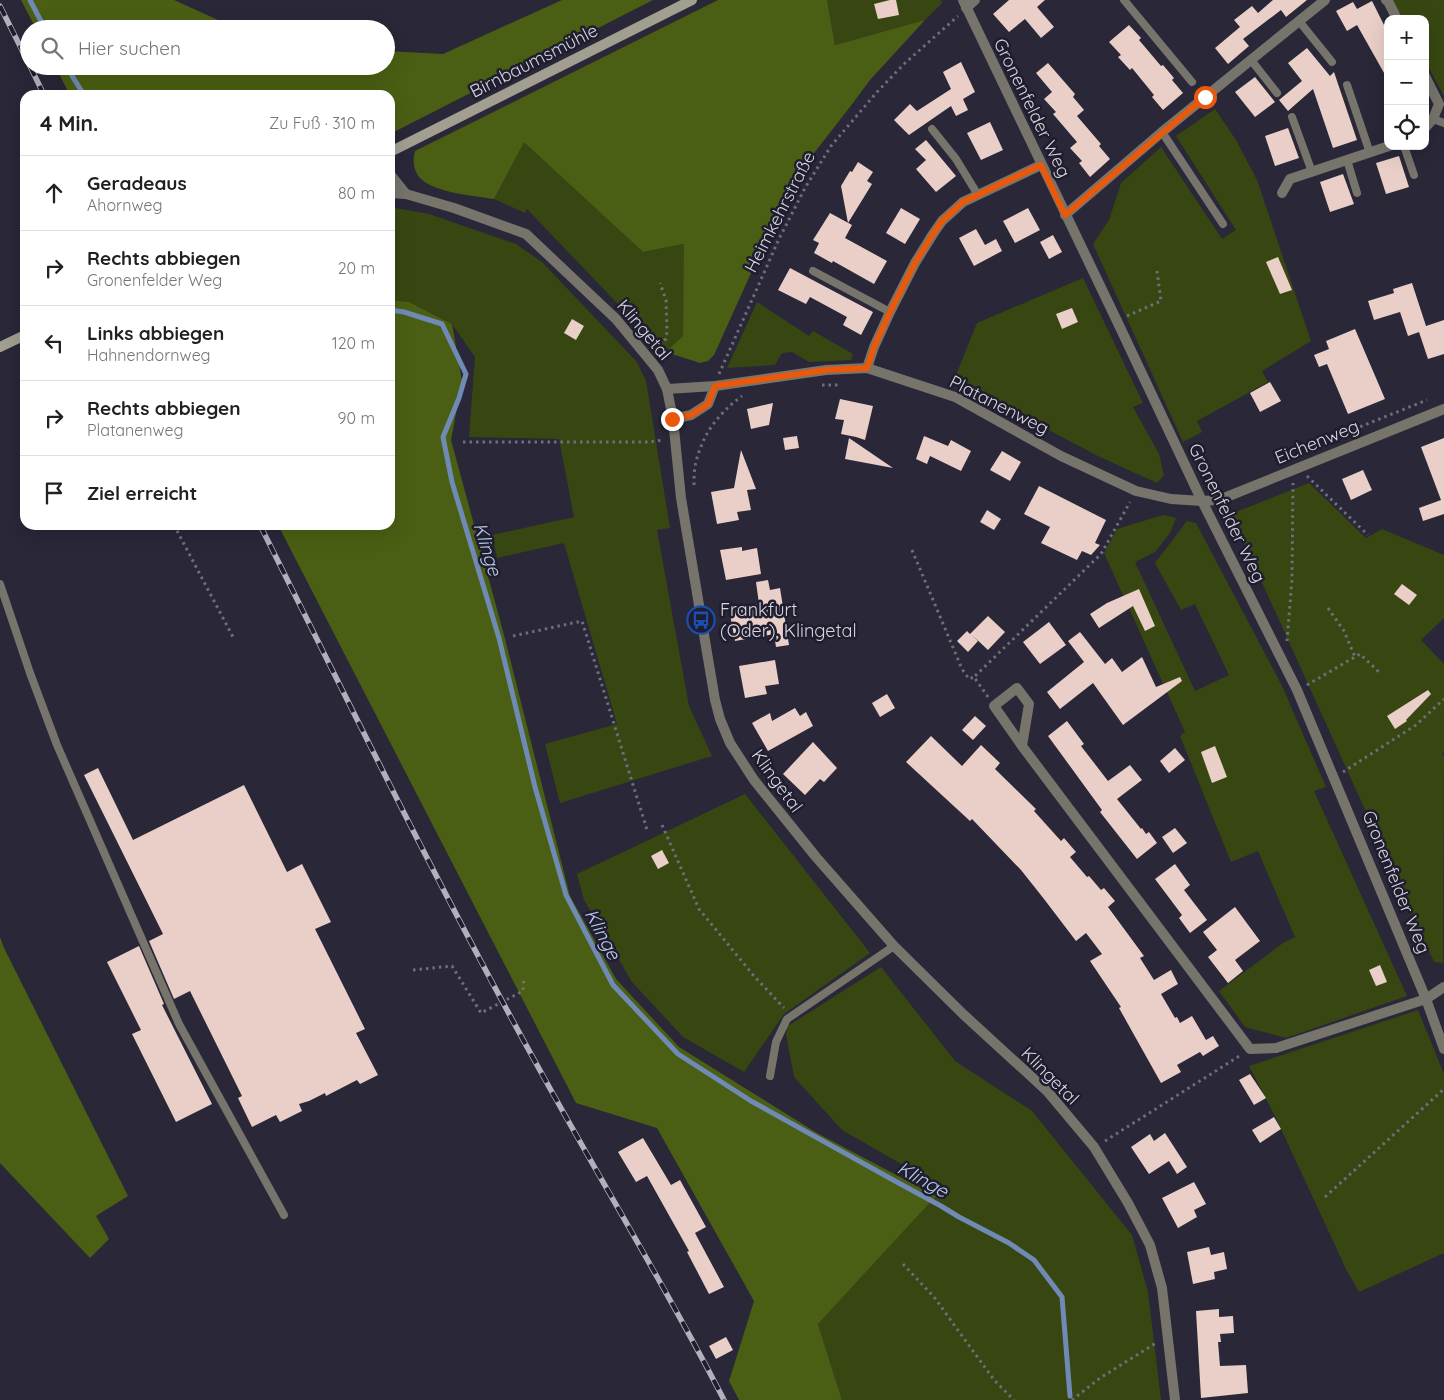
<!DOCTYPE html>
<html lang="de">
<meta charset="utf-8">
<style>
body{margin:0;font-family:Quicksand,sans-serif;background:#f6f6f6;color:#202124}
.controls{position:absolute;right:15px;top:15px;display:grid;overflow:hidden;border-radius:10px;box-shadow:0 5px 20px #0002}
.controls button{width:45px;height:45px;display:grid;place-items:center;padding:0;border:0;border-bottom:1px solid #e0e0e0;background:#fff;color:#202124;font:25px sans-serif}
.stop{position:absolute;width:15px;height:15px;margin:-11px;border:4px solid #ea580c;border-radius:50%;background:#fff}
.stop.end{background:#ea580c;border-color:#fff;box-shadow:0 1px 5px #0008}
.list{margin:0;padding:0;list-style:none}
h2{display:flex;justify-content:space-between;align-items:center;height:65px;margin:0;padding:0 20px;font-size:21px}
h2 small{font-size:16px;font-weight:400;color:#757577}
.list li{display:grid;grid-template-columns:32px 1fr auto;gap:15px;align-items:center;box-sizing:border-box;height:75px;padding:0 20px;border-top:1px solid #e0e0e0}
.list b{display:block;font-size:19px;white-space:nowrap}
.list p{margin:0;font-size:16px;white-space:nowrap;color:#757577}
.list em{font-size:16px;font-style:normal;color:#757577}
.icon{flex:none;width:28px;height:28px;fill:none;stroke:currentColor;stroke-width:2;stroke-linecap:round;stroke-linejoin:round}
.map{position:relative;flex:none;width:1444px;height:1400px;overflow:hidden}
.search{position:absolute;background:#fff;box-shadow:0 5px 20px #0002;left:20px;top:20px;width:375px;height:55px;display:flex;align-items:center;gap:12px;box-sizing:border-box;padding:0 18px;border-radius:28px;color:#757577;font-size:19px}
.panel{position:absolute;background:#fff;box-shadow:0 5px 20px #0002;left:20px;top:90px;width:375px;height:440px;border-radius:15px}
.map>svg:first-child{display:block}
</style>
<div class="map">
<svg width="1444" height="1400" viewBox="0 0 1444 1400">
<rect width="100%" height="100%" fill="#292738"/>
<g fill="#384712">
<path d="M827 0H941L942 3 925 20 835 45Z"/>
<path d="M1392 0H1444V96L1425 61V19H1402Z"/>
<path d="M1215 109 1236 140 1257 180 1311 341 1262 371 1268 382 1197 421 1202 432 1183 442 1093 244 1109 220 1121 183 1161 147 1222 239 1236 230 1176 136Z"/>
<path d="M524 141 643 252 685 244 683 337 666 352 660 348 527 209 525 213 494 199Z"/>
<path d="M390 207 429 214 516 244 542 262 637 362 646 381 670 528 657 530 689 706 712 756 560 803 545 744 617 724 564 543 497 558 492 535 574 517 559 439 469 437 475 357 452 324 409 302 390 300Z"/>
<path d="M1083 278 1143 403 1133 407 1159 454 1164 475 1157 483 1098 456 954 380 977 323Z"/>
<path d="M757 302 809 336 813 331 853 354 851 360 809 362 792 352 782 353 775 365 727 368Z"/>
<path d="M1309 483 1366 538 1382 529 1444 555V618L1421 640 1444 664V752L1442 754 1444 757 1443 963 1434 962 1231 514Z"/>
<path d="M1163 515 1176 518 1170 533 1155 552 1135 562 1195 691 1229 675 1195 604 1181 610 1155 563 1187 521 1196 523 1282 686 1326 787 1314 791 1407 996 1286 1038 1245 1027 1219 991 1283 943 1295 937 1258 851 1231 862 1180 736 1185 732 1104 553 1117 529Z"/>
<path d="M745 794 870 953 784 1014 744 1072 683 1037 632 982 584 900 577 874Z"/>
<path d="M881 967 955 1061 1032 1111 1132 1235 1148 1292 1161 1400H842L818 1324 943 1188 842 1130 794 1077 786 1034 788 1026Z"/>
<path d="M1418 1010 1444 1074V1253L1359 1292 1347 1271 1275 1116 1249 1066Z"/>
</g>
<g fill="#4a5f13">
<path d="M21 0H174L238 29H36Z"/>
<path d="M562 0H653L390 134V95H70L55 66H386V51L443 54Z"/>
<path d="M718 0H827L835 45 925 20 870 80 853 103 804 166 775 220 714 355 708 361 700 363 666 352 683 336 684 244 643 252 524 142 494 199C475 196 426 192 417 174 413 166 413 159 415 151Z"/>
<path d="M390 300 409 302 452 324 462 381 451 440 504 635 570 896 616 979 679 1047 817 1133 936 1196 818 1324 842 1400H739L729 1381 754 1301 657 1128 576 1103 278 525H390Z"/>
<path d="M0 937 4 948 128 1196 96 1216 109 1239 90 1258 0 1163Z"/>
</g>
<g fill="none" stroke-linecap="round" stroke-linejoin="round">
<g stroke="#708ab6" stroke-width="5">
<path d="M30 0 45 29"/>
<path d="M66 66 84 95"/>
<path d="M390 310 404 312 442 324 466 374 459 398 443 437 452 482 499 638 535 787 566 895 613 985 678 1054 751 1101 895 1181 941 1206 959 1217 1009 1243 1034 1260 1062 1297 1070 1396"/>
</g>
</g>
<g fill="#e9cfc7">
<path d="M890 0H896L899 15 878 19 874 4Z"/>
<path d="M1009 0H1045L1037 7 1054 27 1041 38 1025 19 1009 32 993 14Z"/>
<path d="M1273 0H1307L1286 17 1281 10 1243 39 1249 46 1228 64 1215 48 1240 27 1234 20 1252 6 1258 13Z"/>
<path d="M1372 1 1388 33V80L1357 25 1347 31 1336 11 1353 2 1357 9Z"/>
<path d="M1129 25 1141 38 1139 40 1161 66 1163 65 1174 78 1172 80 1183 93 1163 110 1152 97 1154 95 1132 68 1130 70 1118 57 1121 55 1109 42Z"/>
<path d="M1307 48 1330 76 1334 72 1357 140 1333 148 1313 89 1288 111 1279 100 1302 81 1288 63Z"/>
<path d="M961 62 975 92 963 99 968 110 956 116 951 106 909 135 894 120 910 104 917 111 951 89 943 72Z"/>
<path d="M1048 63 1075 94 1073 97 1084 110 1077 116 1101 144 1099 146 1110 159 1090 177 1079 163 1082 161 1070 148 1077 142 1053 114 1056 112 1044 99 1052 92 1036 73Z"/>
<path d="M1255 77 1275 102 1255 117 1235 92Z"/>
<path d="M990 122 1003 150 981 160 967 133Z"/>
<path d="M1288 128 1299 158 1275 166 1265 136Z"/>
<path d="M926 140 956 176 936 192 916 169 926 160 915 149Z"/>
<path d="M1399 156 1409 187 1386 194 1376 163Z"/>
<path d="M858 162 873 172 867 181 872 184 848 223 841 186 850 171 852 172Z"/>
<path d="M1343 174 1354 204 1330 212 1320 182Z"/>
<path d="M901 208 920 219 905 244 886 233Z"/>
<path d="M1028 208 1040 230 1015 243 1003 221Z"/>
<path d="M830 213 852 225 845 238 887 261 874 284 833 261 832 263 814 253 819 243 813 240Z"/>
<path d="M976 229 985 245 996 239 1002 251 974 266 959 238Z"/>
<path d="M1053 235 1062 252 1049 259 1040 242Z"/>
<path d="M1278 257 1292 290 1280 294 1266 262Z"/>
<path d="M790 268 873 312 861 335 843 325 847 317 810 297 806 304 778 290Z"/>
<path d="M1412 283 1426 326 1444 320V354L1428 359 1419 332 1408 336 1400 312 1374 320 1368 301 1394 293 1393 289Z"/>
<path d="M1072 308 1078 322 1062 329 1056 314Z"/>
<path d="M572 319 584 326 576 340 564 333Z"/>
<path d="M1355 329 1385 399 1348 414 1327 364 1319 367 1314 355 1329 349 1326 341Z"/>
<path d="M1270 382 1281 401 1260 412 1250 393Z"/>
<path d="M840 399 873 406 865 440 856 437 841 434 844 420 835 419Z"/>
<path d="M773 403 769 425 751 429 747 409Z"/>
<path d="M797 436 799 448 785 450 783 438Z"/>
<path d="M924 436 948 446 951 440 971 451 961 471 930 456 927 464 916 459Z"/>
<path d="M849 438 893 468 845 459Z"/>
<path d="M1444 438V514L1423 521 1419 508 1441 500 1421 447Z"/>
<path d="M741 450 756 489 747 490 751 510 737 512 739 520 717 524 711 492 734 488Z"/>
<path d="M1002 451 1021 462 1010 481 990 470Z"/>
<path d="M1363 470 1372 490 1351 500 1342 479Z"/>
<path d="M1039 486 1106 520 1095 543 1100 545 1091 555 1082 551 1077 560 1041 543 1050 527 1024 514Z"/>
<path d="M987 510 1001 519 994 530 980 522Z"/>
<path d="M742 547V551L757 548 761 574 726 580 720 550Z"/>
<path d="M768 580 770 590 780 588 789 645 776 647 774 634 735 641 729 609 759 604 756 582Z"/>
<path d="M1402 584 1417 595 1409 605 1394 594Z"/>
<path d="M1139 589 1155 626 1145 631 1133 606 1099 628 1090 614 1107 603Z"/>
<path d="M988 616 1005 632 988 650 972 635 978 641 968 652 957 641 967 631 970 634Z"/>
<path d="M1049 622 1066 645 1040 664 1023 642Z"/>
<path d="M1080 632 1105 664 1112 658 1122 672 1142 657 1156 687 1180 677 1182 681 1123 725 1093 683 1060 709 1047 692 1084 662 1068 641Z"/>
<path d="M775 660 779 684 765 686 767 694 745 698 739 666Z"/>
<path d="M1428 690 1431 694 1406 720 1407 721 1395 729 1387 716Z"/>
<path d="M887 694 895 708 880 717 872 703Z"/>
<path d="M795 708 800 716 806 712 813 726 768 751 752 723 770 713 772 721Z"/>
<path d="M975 716 986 726 973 740 962 730Z"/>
<path d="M1067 721 1084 744 1081 746 1108 781 1130 765 1142 780 1117 799 1141 829 1142 828 1146 834 1149 832 1157 843 1137 859 1100 812 1102 810 1048 736Z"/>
<path d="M931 736 962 766 981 745 1000 763 995 769 1036 809 1034 811 1061 841 1064 838 1076 852 1070 857 1087 877 1089 876 1101 890 1104 888 1115 901 1108 907 1144 956 1140 958 1154 980 1171 970 1178 984 1161 994 1175 1018 1177 1017 1180 1023 1192 1016 1206 1040 1213 1036 1219 1046 1203 1056 1200 1052 1177 1065 1181 1072 1161 1083 1119 1008 1121 1007 1090 961 1102 954 1086 933 1076 941 1044 899 1021 870 972 819 970 821 906 762Z"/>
<path d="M813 742 837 768 824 782 820 779 805 795 783 774Z"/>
<path d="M1215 746 1227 777 1212 783 1201 752Z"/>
<path d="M1175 748 1185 760 1169 773 1160 761Z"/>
<path d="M98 768 133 840 244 785 287 872 302 864 331 922 315 929 365 1029 356 1033 378 1075 360 1084 357 1080 326 1096 325 1093 309 1101 299 1104 302 1111 280 1122 276 1115 252 1127 238 1098 242 1096 190 991 174 999 149 941 163 934 84 775Z"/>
<path d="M1175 828 1187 843 1173 853 1162 837Z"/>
<path d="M662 850 669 863 658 869 651 856Z"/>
<path d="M1175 864 1190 885 1184 890 1207 920 1190 933 1179 918 1182 915 1155 879Z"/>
<path d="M1235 907 1260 941 1235 960 1243 971 1228 983 1208 957 1217 950 1203 932Z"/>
<path d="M139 946 164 1004 162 1005 212 1104 176 1122 132 1034 141 1030 107 962Z"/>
<path d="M1380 965 1387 982 1376 986 1369 970Z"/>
<path d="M1250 1074 1266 1098 1254 1105 1239 1080Z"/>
<path d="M1274 1117 1281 1129 1260 1143 1252 1130Z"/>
<path d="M1165 1133 1187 1167 1177 1174 1169 1161 1149 1174 1131 1147 1150 1134 1154 1141Z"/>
<path d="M643 1138 671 1185 680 1180 706 1227 695 1233 724 1287 709 1294 687 1252 689 1251 647 1176 636 1182 618 1152Z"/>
<path d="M1194 1182 1206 1204 1194 1210 1197 1217 1178 1228 1162 1198Z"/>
<path d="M1209 1247 1211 1255 1224 1252 1227 1269 1214 1272 1215 1279 1193 1284 1187 1252Z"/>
<path d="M1219 1309V1317L1233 1316 1234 1333 1220 1334 1221 1342H1218L1220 1366 1246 1365 1248 1393 1201 1398 1196 1311Z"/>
<path d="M726 1337 733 1350 716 1359 709 1346Z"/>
</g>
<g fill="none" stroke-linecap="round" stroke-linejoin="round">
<g stroke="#6f6e7d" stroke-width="3" stroke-dasharray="2.5 4" stroke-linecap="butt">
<path d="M1127 316 1161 301 1157 271"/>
<path d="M653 347 666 339 667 331 666 300 660 283"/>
<path d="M719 374 779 239 805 188 831 146 877 92 904 64 958 16"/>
<path d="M822 385H839"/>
<path d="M1342 434 1427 400"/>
<path d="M463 442H649L664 440"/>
<path d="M1307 476 1368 535"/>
<path d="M694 485C694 477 694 469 696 462 703 433 719 413 742 396"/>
<path d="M174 525 233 637"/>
<path d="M912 550 962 669 969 679 974 677"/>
<path d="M1328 608 1344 631 1355 657"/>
<path d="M513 636 582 621 648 833"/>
<path d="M1287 641 1292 579 1293 483"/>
<path d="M1307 685 1360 654 1381 674"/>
<path d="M988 697 974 677 1101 554 1130 502"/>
<path d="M1343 772 1416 725 1444 699"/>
<path d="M662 825 699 909 754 976 784 1008"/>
<path d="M413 970 452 966 481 1013 523 991 524 979"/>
<path d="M1105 1141 1241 1055"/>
<path d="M1325 1197 1444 1089"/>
<path d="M903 1264 934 1297 994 1380 1014 1400"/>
<path d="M1072 1400 1100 1378 1156 1343"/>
</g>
<g stroke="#76746b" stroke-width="8">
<path d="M1124 0 1192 82"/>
<path d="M1299 21 1332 62"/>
<path d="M1251 60 1277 93"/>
<path d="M1347 85 1370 153"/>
<path d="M1292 117 1312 172"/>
<path d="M1433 119 1444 123"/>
<path d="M932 129 956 159 978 195"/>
<path d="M1162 132 1223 224"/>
<path d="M1404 146 1414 175"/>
<path d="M1347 160 1357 193"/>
<path d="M813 271 890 312"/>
<path d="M0 584 30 673 57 745 179 1024 284 1215"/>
<path d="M770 1076 776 1042 787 1019 894 946"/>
</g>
<g stroke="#76746b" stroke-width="10">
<path d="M963 0 1117 321 1202 501 1297 690 1426 999 1444 1049"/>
<path d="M1386 0 1388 1 1397 19"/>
<path d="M966 8 975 0"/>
<path d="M1425 76 1439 104 1433 119 1425 128"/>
<path d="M390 174 406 194"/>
<path d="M390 193 406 194 454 208 526 234 616 319 658 370 667 389 673 419 681 498 715 700 720 719 730 743 754 780 816 857 894 946 963 1014 1047 1091 1094 1147 1128 1203 1150 1245 1162 1288 1175 1400"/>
<path d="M1282 193 1290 179 1389 146"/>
<path d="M1065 215 1162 132 1325 0"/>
<path d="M867 368 874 347 890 312 915 263 933 234 942 221 963 202 1041 165"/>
<path d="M667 389 715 386 826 370 867 368 955 397 1061 456 1136 491 1171 499 1202 501 1219 500 1444 409"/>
<path d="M673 419 691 415 708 404 715 386"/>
<path d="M1022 746 994 706 1017 688 1029 704 1022 746 1250 1049 1276 1048 1426 999 1444 987"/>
</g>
<g stroke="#a29f90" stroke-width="10">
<path d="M390 152 692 0"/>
<path d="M0 347 25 335"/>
</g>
<g stroke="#b1b1bd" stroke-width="5.5">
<g id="rail">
<path d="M0 6 29 64"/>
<path d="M30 66 44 95"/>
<path d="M260 525C352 709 442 894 542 1074 602 1183 667 1289 724 1400"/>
</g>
</g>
<use href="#rail" stroke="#1f1d2e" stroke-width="4" stroke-dasharray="11" stroke-linecap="butt"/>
</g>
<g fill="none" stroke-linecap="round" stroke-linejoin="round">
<path stroke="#ea580c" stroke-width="6" d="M672 419 691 415 708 404 715 386 826 370 867 368 874 347 890 312 915 263 933 234 942 221 963 202 1041 165 1065 215 1205 97"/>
</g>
<defs>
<g id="bus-ring" transform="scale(1.4375)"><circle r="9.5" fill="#1f1d2e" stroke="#1a4fb4" stroke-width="1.5"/><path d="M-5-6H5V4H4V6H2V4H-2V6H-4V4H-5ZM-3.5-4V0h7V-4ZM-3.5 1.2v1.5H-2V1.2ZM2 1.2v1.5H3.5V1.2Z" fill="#1a4fb4"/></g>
</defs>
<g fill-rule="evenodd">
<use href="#bus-ring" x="701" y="620"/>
</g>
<g text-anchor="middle" stroke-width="5" stroke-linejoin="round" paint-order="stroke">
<g font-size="18" fill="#d5d5e0" stroke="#1f1d2e">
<text transform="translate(534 61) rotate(-27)" y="6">Birnbaumsmühle</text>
<text transform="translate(1032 108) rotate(64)" y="6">Gronenfelder Weg</text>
<text transform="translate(780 212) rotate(-63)" y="6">Heimkehrstraße</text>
<text transform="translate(644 330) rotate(50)" y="6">Klingetal</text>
<text transform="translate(999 405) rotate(27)" y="6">Platanenweg</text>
<text transform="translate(1317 442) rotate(-22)" y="6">Eichenweg</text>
<text transform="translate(1227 513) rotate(64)" y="6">Gronenfelder Weg</text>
<text transform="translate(777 781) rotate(54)" y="6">Klingetal</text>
<text transform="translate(1396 882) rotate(68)" y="6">Gronenfelder Weg</text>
<text transform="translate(1050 1076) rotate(45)" y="6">Klingetal</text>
</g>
<g font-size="18" fill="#d5d5e0" stroke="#1f1d2e" text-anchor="start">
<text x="720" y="616">Frankfurt<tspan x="720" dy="21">(Oder), Klingetal</tspan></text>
</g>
<g font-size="19" font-style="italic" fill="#b7cdef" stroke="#1f1d2e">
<text transform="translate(488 549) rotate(73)" y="7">Klinge</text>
<text transform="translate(603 934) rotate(62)" y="7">Klinge</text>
<text transform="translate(923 1179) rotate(29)" y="7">Klinge</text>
</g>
</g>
</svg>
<div class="controls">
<button>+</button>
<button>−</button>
<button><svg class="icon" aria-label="locate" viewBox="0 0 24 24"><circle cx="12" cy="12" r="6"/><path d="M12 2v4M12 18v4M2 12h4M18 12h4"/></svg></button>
</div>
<div class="stop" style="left:1205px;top:97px"></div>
<div class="stop end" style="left:672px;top:419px"></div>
<div class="search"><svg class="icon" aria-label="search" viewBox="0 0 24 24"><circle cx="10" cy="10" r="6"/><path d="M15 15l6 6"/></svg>Hier suchen</div>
<section class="panel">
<h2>4 Min.<small>Zu Fuß · 310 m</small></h2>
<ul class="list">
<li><svg class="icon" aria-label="ahead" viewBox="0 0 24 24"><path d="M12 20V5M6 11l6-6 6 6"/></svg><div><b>Geradeaus</b><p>Ahornweg</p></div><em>80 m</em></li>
<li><svg class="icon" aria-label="right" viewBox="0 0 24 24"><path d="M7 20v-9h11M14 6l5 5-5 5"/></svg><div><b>Rechts abbiegen</b><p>Gronenfelder Weg</p></div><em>20 m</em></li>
<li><svg class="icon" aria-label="left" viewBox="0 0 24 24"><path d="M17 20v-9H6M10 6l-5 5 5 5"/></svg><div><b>Links abbiegen</b><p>Hahnendornweg</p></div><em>120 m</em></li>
<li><svg class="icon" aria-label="right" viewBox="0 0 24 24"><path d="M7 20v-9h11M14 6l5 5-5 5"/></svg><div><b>Rechts abbiegen</b><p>Platanenweg</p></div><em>90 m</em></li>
<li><svg class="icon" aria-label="arrive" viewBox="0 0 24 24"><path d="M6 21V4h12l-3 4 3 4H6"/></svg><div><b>Ziel erreicht</b></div></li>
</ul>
</section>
</div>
